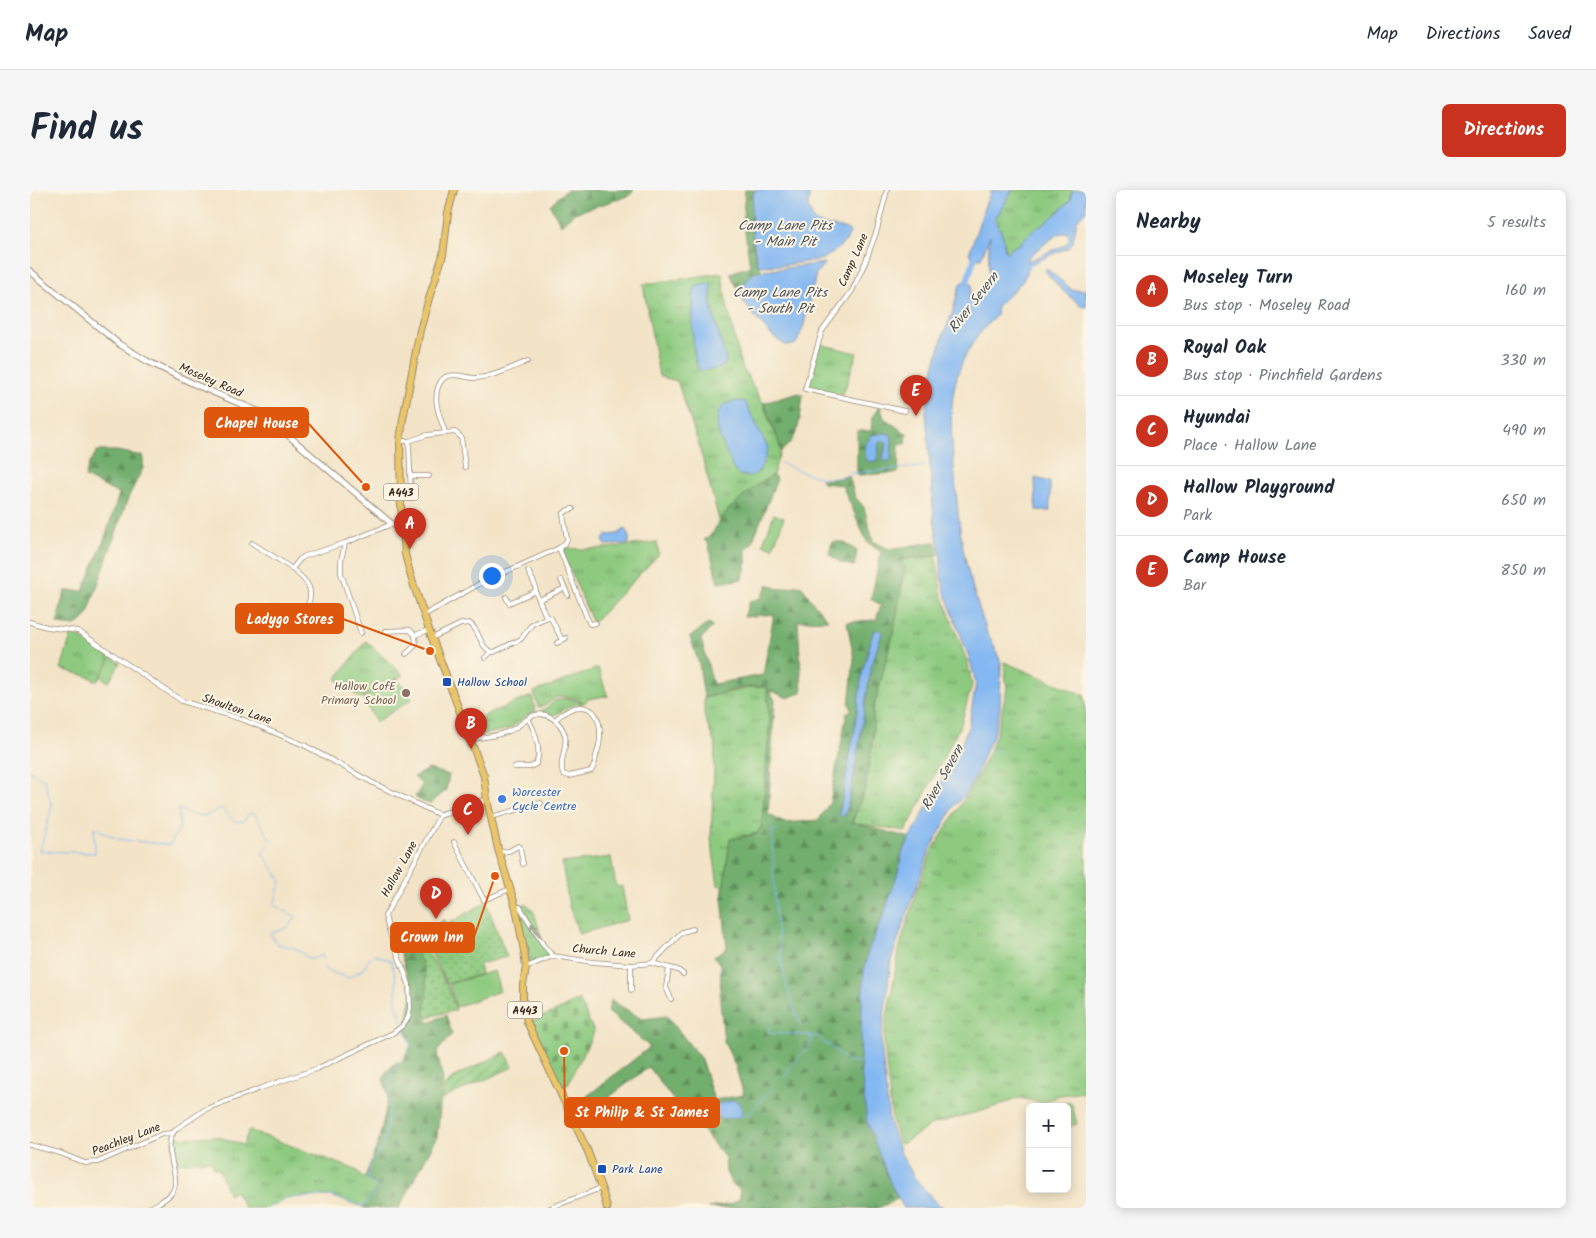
<!DOCTYPE html>
<meta charset="utf-8">
<style>
body{margin:0;font-family:Kalam,sans-serif;background:#f6f6f7;color:#1f2937}
.controls{position:absolute;right:15px;bottom:15px;display:grid;overflow:hidden;border-radius:8px;box-shadow:0 2px 12px #0003}
.controls button{width:45px;height:45px;display:grid;place-items:center;padding:0;border:0;border-bottom:1px solid #e0e1e3;background:#fff;color:#1f2937;font:25px sans-serif}
.you{position:absolute;left:461px;top:385px;width:18px;height:18px;margin:-12px;border:4px solid #fff;border-radius:50%;background:#1a73e8;box-shadow:0 0 0 8px #1a73e833}
.badge{display:grid;place-items:center;width:32px;height:32px;border-radius:50%;background:#c8321e;color:#fff;font-size:16px;font-weight:700}
.pin{position:absolute;translate:-50% -41px;filter:drop-shadow(0 1px 2px #0008)}
.pin::after{content:'';position:absolute;top:26px;width:18px;height:15px;background:inherit;clip-path:polygon(0 0,100% 0,50% 100%)}
.list{margin:0;padding:0;list-style:none}
h2{display:flex;justify-content:space-between;align-items:center;height:65px;margin:0;padding:0 20px;font-size:21px}
h2 small{font-size:16px;font-weight:400;color:#747a83}
.list li{display:grid;grid-template-columns:32px 1fr auto;gap:15px;align-items:center;box-sizing:border-box;height:70px;padding:0 20px;border-top:1px solid #e0e1e3}
.list b{display:block;font-size:19px;white-space:nowrap}
.list p{margin:0;font-size:16px;white-space:nowrap;color:#747a83}
.list em{font-size:16px;font-style:normal;color:#747a83}
.map{position:relative;flex:none;width:1056px;height:1018px;overflow:hidden;border-radius:8px}
header{display:flex;align-items:center;gap:30px;box-sizing:border-box;height:70px;padding:0 25px;background:#fff;border-bottom:1px solid #e0e1e3}
header strong{font-size:24px}
nav{display:flex;gap:28px;margin-inline-start:auto;font-size:18px}
.intro{display:flex;align-items:center;justify-content:space-between;box-sizing:border-box;height:120px;padding:0 30px}
h1{margin:0;font-size:35px}
.button{padding:12px 22px;border-radius:8px;background:#c8321e;color:#fff;font-size:18px;font-weight:700}
main{display:flex;gap:30px;padding:0 30px}
aside{flex:1;background:#fff;border-radius:8px;box-shadow:0 2px 12px #0003}
.map>svg:first-child{display:block}
</style>
<header>
<strong>Map</strong>
<nav><a>Map</a><a>Directions</a><a>Saved</a></nav>
</header>
<div class="intro"><h1>Find us</h1><a class="button">Directions</a></div>
<main>
<div class="map">
<svg width="1056" height="1018" viewBox="0 0 1056 1018">
<defs>
<pattern id="grass-tufts" width="24" height="20" patternUnits="userSpaceOnUse" patternTransform="scale(1.25)"><rect width="24" height="20" fill="#8dca80"/><path d="M3 7l-1-3M5 7V3M7 7l1-3M15 17l-1-3M17 17v-4M19 17l1-3" fill="none" stroke="#74a468"/></pattern>
<pattern id="forest-firs" width="22" height="20" patternUnits="userSpaceOnUse" patternTransform="scale(1.25)"><rect width="22" height="20" fill="#72ae6e"/><path d="M5 1l3.5 6h-7zM16 11l3.5 6h-7z" fill="#5f8e5a"/></pattern>
<pattern id="cemetery-stones" width="16" height="16" patternUnits="userSpaceOnUse" patternTransform="scale(1.25)"><rect width="16" height="16" fill="#8dca80"/><path d="M2 7V4a2 2 0 0 1 4 0v3zM10 15v-3a2 2 0 0 1 4 0v3z" fill="#74a468"/></pattern>
<pattern id="park-dots" width="8" height="8" patternUnits="userSpaceOnUse" patternTransform="scale(1.25)"><rect width="8" height="8" fill="#8dca80"/><path d="M2 2h.1M6 6h.1" fill="none" stroke="#74a468" stroke-width="1.8" stroke-linecap="round"/></pattern>
<pattern id="garden-furrows" width="10" height="10" patternUnits="userSpaceOnUse" patternTransform="scale(1.25)"><rect width="10" height="10" fill="#8dca80"/><path d="M-1 1l2-2M0 10L10 0M9 11l2-2" fill="none" stroke="#74a468"/></pattern>
</defs>
<rect width="100%" height="100%" fill="#fcf5e5"/>
<filter id="ink" filterUnits="userSpaceOnUse"><feTurbulence type="fractalNoise" baseFrequency=".02" numOctaves="2"/><feDisplacementMap in="SourceGraphic" scale="10" xChannelSelector="R" yChannelSelector="G"/><feConvolveMatrix kernelMatrix="1 2 1 2 8 2 1 2 1" color-interpolation-filters="sRGB"/></filter>
<filter id="wash" filterUnits="userSpaceOnUse"><feTurbulence type="fractalNoise" baseFrequency=".0096" numOctaves="4" result="noise"/><feDisplacementMap in="SourceGraphic" scale="20" xChannelSelector="R" yChannelSelector="G"/><feGaussianBlur stdDeviation="1.12" result="paint"/><feColorMatrix in="noise" values="0 0 0 0 0 0 0 0 0 0 0 0 0 0 0 0 0 1.4 0 .05"/><feComposite in="paint" operator="in"/></filter>
<g filter="url(#wash)">
<rect width="100%" height="100%" fill="#f3e4c8"/>
<g fill="url(#grass-tufts)" stroke="#647a4f" fill-rule="evenodd">
<path d="M983 0H1042L1040 11 1013 35 1006 38 992 51 989 55 980 59 977 62 975 61 973 46 965 29Z"/>
<path d="M692 83 696 110 711 175 733 213 742 237 748 248 751 261 748 268 743 285C723 298 705 313 689 330L669 255 647 191 629 186 613 94ZM682 98C678 122 690 147 696 170L663 137ZM700 212 716 214 738 258 705 282Z"/>
<path d="M789 154 827 163 813 205 781 198 779 194Z"/>
<path d="M627 352 629 364 563 433 532 361 533 356C549 364 607 354 627 352Z"/>
<path d="M906 366 911 402 938 474 942 495 931 534 876 641 822 633 835 599 843 548V520L864 440 875 377 869 370Z"/>
<path d="M42 442 81 468 67 492 60 487 31 479Z"/>
<path d="M336 451 373 485 330 508 306 489Z"/>
<path d="M974 472 1054 505 1056 524V902L1029 905 1013 913 990 908 955 920 903 934 872 954 869 953 862 930 854 852 856 832 870 756 887 700 902 661 948 586 966 546 977 499Z"/>
<path d="M568 478 578 507 575 506 559 509 554 513C546 508 530 503 522 510 517 514 515 517 508 517L504 502Z"/>
<path d="M722 497H734L738 499 737 503 740 529 732 635 727 643 701 649 694 697 688 695 681 648 685 555 674 525V508Z"/>
<path d="M502 506 506 522 499 524 480 539 446 546 442 544 438 535 459 523Z"/>
<path d="M535 508 551 512 553 514C541 513 535 521 526 524 521 526 516 522 510 522L519 516 524 511Z"/>
<path d="M581 667 586 697 592 696 598 730 549 744 539 716 532 673Z"/>
<path d="M490 714 498 715 504 722 514 756 523 766 499 774C499 754 488 734 490 714Z"/>
<path d="M219 940 326 980 332 987H335L348 997 334 1017 299 1006 257 1008 237 1018H215L205 1001 199 1005 188 978 184 979 181 970 144 973 143 952 145 945 154 948 185 946 213 955Z"/>
</g>
<g fill="url(#forest-firs)" stroke="#566c46" fill-rule="evenodd">
<path d="M536 0H604L599 6 544 23 531 35 520 15Z"/>
<path d="M715 0H725C718 17 723 48 725 67 726 71 729 77 732 81L724 83 712 101 714 112 700 83 720 76 713 28Z"/>
<path d="M769 203 773 205C770 225 771 248 751 261 747 244 739 229 733 213Z"/>
<path d="M850 216 854 228 877 244 876 254H869L868 283 827 285V241H841L843 225Z"/>
<path d="M67 261H87L113 266V278L98 308 57 426 46 436 27 434 31 414 35 401H53L75 348 89 304 55 287 59 274Z"/>
<path d="M743 285 747 289 722 353 716 360V376L712 389 688 393 678 353 674 350 683 343 689 330 697 321 728 294Z"/>
<path d="M819 286 825 307 834 317 843 351 859 359 897 353 906 352 908 365 870 370 875 377 864 440 843 520V548L835 599 822 632 880 648 872 664 868 682 853 726 838 761 834 782 831 850 851 970 861 995 868 1009 848 1018H678L702 1014 710 1008V1000L701 993 696 982 695 968 670 937 660 933 619 877 549 930 543 917 620 857 578 822 581 810 612 829 637 826 671 869 684 910 714 905 705 875 694 852 690 810 691 776 684 766 697 758 692 707 700 649 727 644 732 635 740 529 737 503 738 499C724 492 690 504 674 508L669 474 660 447 679 433 683 436 671 449 683 494 733 485 744 424 714 427 720 411 731 408 738 394 748 399 771 395 783 413 798 430 768 431 772 502 758 508 739 500 745 510 738 624 754 633 789 630 800 612 817 522 821 521V517L819 515 824 469 817 432 846 430 851 415 841 409 851 362 837 352 812 295 793 293 791 289 799 290ZM852 443 841 477 824 586 816 625H809L824 543 832 484Z"/>
<path d="M802 352H813L827 361 824 376 811 373 799 364Z"/>
<path d="M398 579 419 585 416 600 401 614 393 612 385 607 391 597 392 594 384 587Z"/>
<path d="M372 740 375 746 381 750 394 778 397 799V833L416 825 422 844 407 862 413 890 407 947 369 1018H333L347 997 335 987 348 953 356 919 358 904 353 889 357 881 367 872 371 873 381 855 376 841 382 803 365 744Z"/>
</g>
<path fill="url(#cemetery-stones)" stroke="#647a4f" d="M549 809 564 842 538 894 532 898 502 831 529 820Z"/>
<g fill="url(#park-dots)" stroke="#647a4f">
<path d="M456 712 477 767 449 774 451 784 417 794 392 745 414 729 418 734Z"/>
<path d="M386 742 418 797 426 820 398 827 395 824 397 799 394 778 381 750Z"/>
</g>
<path fill="url(#garden-furrows)" stroke="#647a4f" d="M475 862 483 877 412 909 415 895 426 886Z"/>
<g fill="#8dca80" stroke="#647a4f">
<path d="M744 324 754 328 743 358 733 354Z"/>
<path d="M81 468 90 473 79 492 70 487Z"/>
<path d="M368 489 382 509 346 532 333 508Z"/>
<path d="M464 781 470 801 426 817 419 794Z"/>
<path d="M1041 912 1047 934 1037 937V917L1024 916Z"/>
</g>
<g fill="#84b8f2" stroke="#607188" fill-rule="evenodd">
<path d="M725 0H780L778 17 784 31 794 35 817 39 820 42 817 50 804 62 793 69 756 75 729 76C723 61 718 15 725 0Z"/>
<path d="M962 0H983L965 29 973 46 975 61 977 62 985 56 989 55 992 51 1006 38 1013 35 1040 11 1042 0H1056V21L1047 30 1043 52 1040 57 1005 72 998 79 993 91 967 116 966 126C914 175 919 223 925 288 927 313 929 338 934 363 939 390 949 417 957 443L962 451 971 473 970 518 963 548 956 558 946 586 934 606 924 616 900 660 883 706 861 771 851 852 859 931 870 962 884 987 907 1014 915 1018H874L861 995 837 932 830 872 832 817 834 782 838 761 853 726 868 682 872 664 901 609 930 558 939 535 946 493 939 467 916 406 911 386V369L904 329 896 222 902 185 913 145 922 124 930 94 932 92H935L936 88 939 89V93L942 95 939 109 941 113 949 106C951 98 959 92 959 84 959 71 958 59 960 46L951 68H947L944 73 942 72 943 67 939 64 955 15ZM1031 43H1039V50L1035 55 998 71V68C1004 62 1025 45 1031 43Z"/>
<path d="M795 73 786 83 784 93 780 104V117L776 125 774 135 767 152 764 155H755L743 147 725 127 714 112 712 96 724 83 732 81Z"/>
<path d="M1016 78 1042 100H1056V117H1053C1046 110 1037 106 1030 98 1025 93 1021 87 1016 82Z"/>
<path d="M678 94H680C683 101 680 107 681 114 685 133 691 151 696 170L695 175 690 178 670 181C660 171 663 114 664 99L668 96Z"/>
<path d="M710 211H714L716 214 738 258C735 269 730 288 716 286 713 286 708 285 706 282 702 279 701 272 699 268 693 255 682 235 690 220 695 212 702 211 710 211Z"/>
<path d="M854 243 860 244 862 249 861 270 854 272 853 266 857 253 852 250 849 253 848 270 840 272 836 269 835 255 842 245Z"/>
<path d="M1005 288 1020 292V321L1006 320Z"/>
<path d="M595 339 599 347V354L575 355 573 349 577 345 588 344Z"/>
<path d="M849 439 852 443 841 477 824 586 815 625 811 627 809 625 824 543 832 484 843 442Z"/>
<path d="M705 910C709 913 711 915 712 920 714 931 697 928 689 928L684 921 683 915Z"/>
</g>
<g fill="none" stroke-linecap="round" stroke-linejoin="round">
<g stroke="#84b8f2" stroke-width="1">
<path d="M750 273C773 282 799 296 822 283L889 277 897 275"/>
<path d="M956 558 969 562"/>
<path d="M0 582 14 589 22 616 10 661 65 663 64 637 87 649 140 655 150 636 148 619C166 628 173 629 191 618L205 632 214 631 219 623 225 624 241 651 232 663 251 690 244 715 266 727 258 737 240 744 247 754 265 758 281 770 292 765 295 780 318 788 332 780 343 764 361 771 366 789V813L373 833"/>
<path d="M748 640 742 641C745 706 743 775 771 835"/>
<path d="M739 837V843L788 846 792 852 800 856 818 872H832"/>
<path d="M754 888 758 883 759 878 782 852 781 846"/>
<path d="M711 926 719 924 736 904 742 900"/>
<path d="M237 1018 257 1008 299 1006 333 1016"/>
<path d="M333 1018 348 997 337 990 341 971 353 957 359 921 361 882 372 872 381 855 374 837"/>
</g>
<path stroke="#84b8f2" stroke-width="6" d="M936 95 945 66"/>
</g>
</g>
<g filter="url(#ink)">
<g fill="none" stroke-linecap="round" stroke-linejoin="round">
<g stroke="#978773" stroke-width="5.5">
<g id="minor">
<path d="M857 0 847 40 835 73 822 101 792 141 775 199 875 221"/>
<path d="M415 242C410 226 403 213 408 197 410 192 413 187 418 186 427 183 436 188 445 188 463 187 481 178 498 171"/>
<path d="M370 251H379L381 308"/>
<path d="M379 251 397 245 425 242 431 247 435 277"/>
<path d="M380 286H399"/>
<path d="M222 353C235 362 273 382 279 397 282 405 279 412 276 420"/>
<path d="M529 358 557 428 560 434 566 433"/>
<path d="M262 379 270 369 275 366 315 353"/>
<path d="M498 381 505 395 506 403 516 427"/>
<path d="M531 390 538 405"/>
<path d="M476 407 479 413 506 401"/>
<path d="M509 410 535 398"/>
<path d="M394 425 451 393 529 358 536 352 537 349 533 324 538 320 543 319"/>
<path d="M0 432 17 437 48 441 152 511 214 530 274 555 343 593 410 625 355 726 360 744 379 794 380 818 378 828 372 836 363 843 286 879 231 898 176 919 146 939C129 957 152 984 143 1001 138 1009 128 1013 120 1018"/>
<path d="M355 441 380 440 385 445 399 440"/>
<path d="M331 443 311 383V371L315 353 362 334"/>
<path d="M402 448 431 434 439 433C451 440 449 460 464 462L491 449 502 434 518 427 521 428 532 450"/>
<path d="M527 453 536 448"/>
<path d="M376 464 386 455 385 445"/>
<path d="M455 468 461 462"/>
<path d="M441 550C454 546 467 547 479 541 488 538 494 530 502 526 517 520 531 532 535 545 538 559 528 571 533 584L539 586 561 581C565 576 565 572 566 566 568 560 570 554 570 547 571 513 548 509 525 530"/>
<path d="M484 577H500L506 574C512 561 505 540 498 529"/>
<path d="M461 627 511 613"/>
<path d="M424 652 454 710 480 699"/>
<path d="M469 662 479 661 488 656 490 657 493 674"/>
<path d="M486 718 490 717 514 756 523 766"/>
<path d="M622 773 648 780 653 784"/>
<path d="M601 775V800"/>
<path d="M496 777 523 766 563 772 601 775 622 773 652 742 663 739"/>
<path d="M639 778 636 797 641 809"/>
<path d="M0 955 30 963 55 973 68 972 132 944 143 943"/>
<path d="M520 1018 571 998"/>
</g>
</g>
<g stroke="#978773" stroke-width="7">
<g id="tertiary">
<path d="M0 81 89 154 117 171 166 195 232 223 362 334 373 340"/>
<path d="M410 625 457 610"/>
</g>
</g>
<g stroke="#978773" stroke-width="8">
<path id="primary" d="M424 0 418 23 413 65 400 105 390 140 373 229 370 251 371 316 375 364 381 387 399 440 454 586 457 610 468 659 486 718 494 761 496 777 493 795V813L497 832 558 962 573 1003 577 1018"/>
</g>
<use href="#minor" stroke="#fff" stroke-width="4"/>
<use href="#tertiary" stroke="#fff" stroke-width="5"/>
<use href="#primary" stroke="#eac669" stroke-width="6"/>
</g>
<defs><path id="oneway-shaft" d="M-6 0H5M1.5-3L5.5 0L1.5 3" fill="none" stroke-width="1.6" stroke-linecap="round" stroke-linejoin="round" transform="scale(1.25)"/></defs>
<use stroke="#a79f9a" href="#oneway-shaft" transform="translate(505 740) rotate(-121)"/>
</g>
<g fill="#1a4fb4" stroke="#fcf5e5" stroke-width="2">
<rect x="412" y="487" width="10" height="10" rx="2.5"/>
<rect x="567" y="974" width="10" height="10" rx="2.5"/>
</g>
<circle fill="#8d6e63" stroke="#fcf5e5" stroke-width="2" cx="376" cy="503" r="5"/>
<circle fill="#3f7fe0" stroke="#fcf5e5" stroke-width="2" cx="472" cy="609" r="5"/>
<g text-anchor="middle" stroke-width="4" stroke-linejoin="round" paint-order="stroke">
<g fill="#fcf5e5" stroke="#75675a" stroke-width="1">
<rect x="353.5" y="293.5" width="35" height="17" rx="4"/>
<rect x="477.5" y="811.5" width="35" height="17" rx="4"/>
</g>
<g font-size="11" font-weight="bold" fill="#3b2a1e">
<text x="371" y="306">A443</text>
<text x="495" y="824">A443</text>
</g>
<g font-size="12" fill="#3b2a1e" stroke="#fcf5e5">
<text transform="translate(823 70) rotate(-66)" y="4">Camp Lane</text>
<text transform="translate(181 190) rotate(24)" y="4">Moseley Road</text>
<text transform="translate(207 519) rotate(19)" y="4">Shoulton Lane</text>
<text transform="translate(369 679) rotate(-61)" y="4">Hallow Lane</text>
<text transform="translate(574 761) rotate(5)" y="4">Church Lane</text>
<text transform="translate(96 949) rotate(-21)" y="4">Peachley Lane</text>
</g>
<g font-size="12" fill="#164399" stroke="#fcf5e5" text-anchor="start">
<text x="427" y="496">Hallow School</text>
<text x="582" y="983">Park Lane</text>
</g>
<g font-size="12" fill="#785e54" stroke="#fcf5e5" text-anchor="end">
<text x="366" y="500">Hallow CofE<tspan x="366" dy="14">Primary School</tspan></text>
</g>
<g font-size="12" fill="#366cbe" stroke="#fcf5e5" text-anchor="start">
<text x="482" y="606">Worcester<tspan x="482" dy="14">Cycle Centre</tspan></text>
</g>
<g font-size="14" font-style="italic" fill="#51555e" stroke="#fcf5e5">
<text x="755" y="40">Camp Lane Pits<tspan x="755" dy="16">- Main Pit</tspan></text>
<text x="750" y="107">Camp Lane Pits<tspan x="750" dy="16">- South Pit</tspan></text>
<text transform="translate(943 112) rotate(-52)" y="5">River Severn</text>
<text transform="translate(912 587) rotate(-61)" y="5">River Severn</text>
</g>
</g>
<path fill="none" stroke="#df570d" stroke-width="2" d="M336 297L278 233M400 461L313 429M465 686L444 747M534 861L535 923"/>
<g fill="#df570d" stroke="#fcf5e5" stroke-width="2">
<circle cx="336" cy="297" r="5"/>
<circle cx="400" cy="461" r="5"/>
<circle cx="465" cy="686" r="5"/>
<circle cx="534" cy="861" r="5"/>
</g>
<g fill="#df570d" stroke="#df570d" stroke-width="2">
<rect x="175" y="218" width="103" height="29" rx="5"/>
<rect x="206" y="414" width="107" height="29" rx="5"/>
<rect x="361" y="733" width="83" height="29" rx="5"/>
<rect x="535" y="908" width="154" height="29" rx="5"/>
</g>
<g font-size="14" text-anchor="middle" font-weight="bold" fill="#fff">
<text x="227" y="238">Chapel House</text>
<text x="260" y="434">Ladygo Stores</text>
<text x="402" y="752">Crown Inn</text>
<text x="612" y="927">St Philip &amp; St James</text>
</g>
</svg>
<div class="controls">
<button>+</button>
<button>−</button>
</div>
<div class="you"></div>
<div class="pin badge" style="left:380px;top:359px">A</div>
<div class="pin badge" style="left:441px;top:559px">B</div>
<div class="pin badge" style="left:438px;top:645px">C</div>
<div class="pin badge" style="left:406px;top:729px">D</div>
<div class="pin badge" style="left:886px;top:226px">E</div>
</div>
<aside>
<h2>Nearby<small>5 results</small></h2>
<ul class="list">
<li><span class="badge">A</span><div><b>Moseley Turn</b><p>Bus stop · Moseley Road</p></div><em>160 m</em></li>
<li><span class="badge">B</span><div><b>Royal Oak</b><p>Bus stop · Pinchfield Gardens</p></div><em>330 m</em></li>
<li><span class="badge">C</span><div><b>Hyundai</b><p>Place · Hallow Lane</p></div><em>490 m</em></li>
<li><span class="badge">D</span><div><b>Hallow Playground</b><p>Park</p></div><em>650 m</em></li>
<li><span class="badge">E</span><div><b>Camp House</b><p>Bar</p></div><em>850 m</em></li>
</ul>
</aside>
</main>
